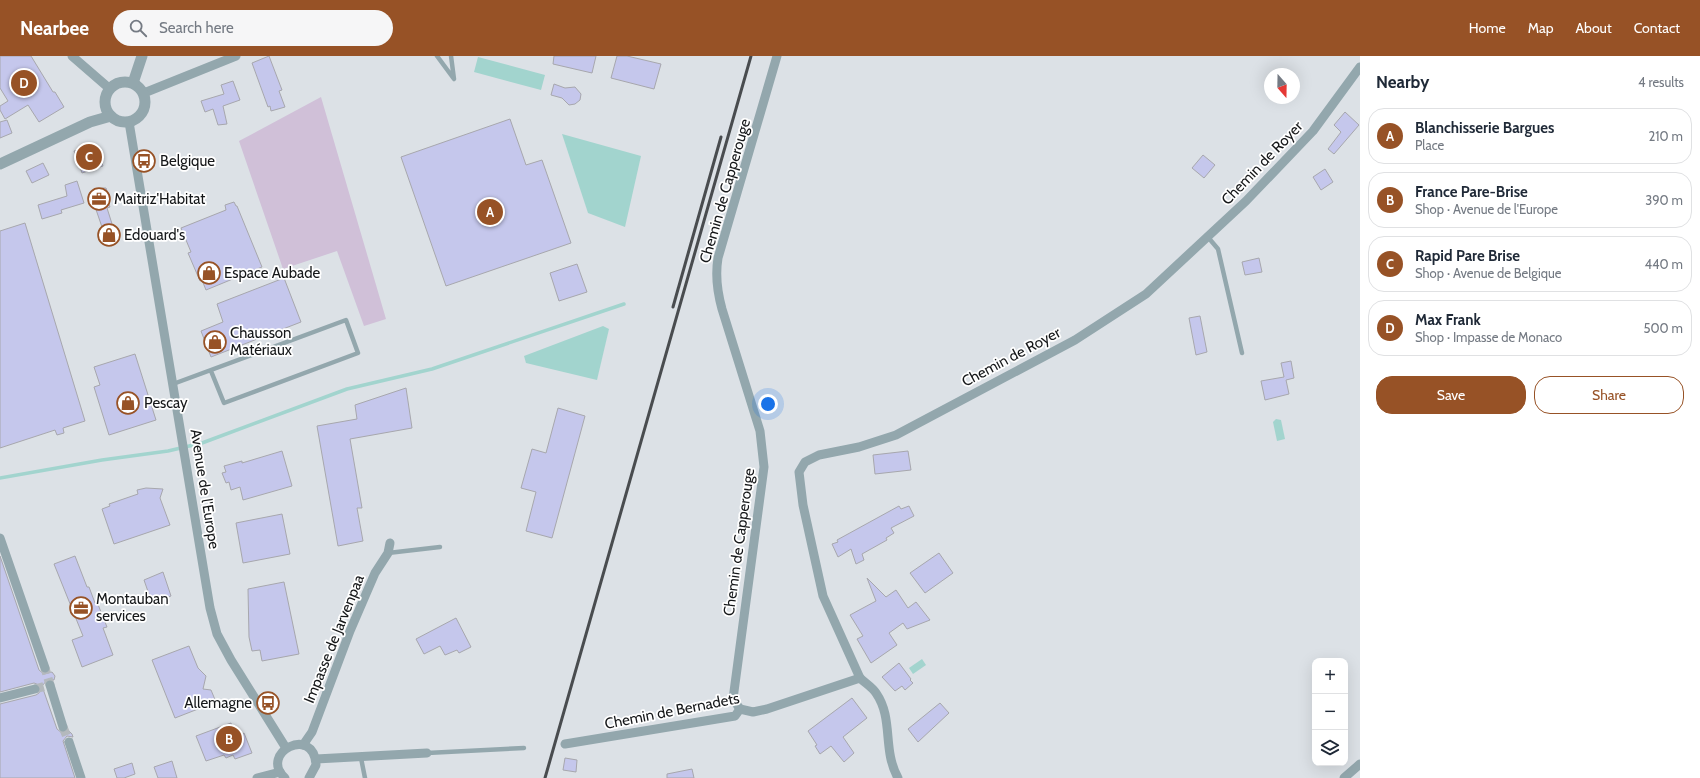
<!DOCTYPE html>
<meta charset="utf-8">
<style>
body{margin:0;font-family:Cabin,sans-serif;background:#f6f6f7;color:#1f2937}
.controls{position:absolute;right:12px;bottom:12px;display:grid;overflow:hidden;border-radius:8px;box-shadow:0 4px 16px #0002}
.controls button{width:36px;height:36px;display:grid;place-items:center;padding:0;border:0;border-bottom:1px solid #e0e1e3;background:#fff;color:#1f2937;font:20px sans-serif}
.compass{position:absolute;left:1264px;top:12px;width:36px;height:36px;border-radius:50%;background:#fff;box-shadow:0 4px 16px #0002;rotate:160deg}
.you{position:absolute;left:768px;top:348px;width:14px;height:14px;margin:-10px;border:3px solid #fff;border-radius:50%;background:#1a73e8;box-shadow:0 0 0 6px #1a73e833}
.badge{display:grid;place-items:center;width:26px;height:26px;border-radius:50%;background:#975226;color:#fff;font-size:13px;font-weight:700}
.pin{position:absolute;translate:-50% -50%;border:2px solid #fff;box-shadow:0 1px 4px #0006}
.list{margin:0;padding:0;list-style:none}
h2{display:flex;justify-content:space-between;align-items:center;height:52px;margin:0;padding:0 16px;font-size:17px}
h2 small{font-size:13px;font-weight:400;color:#747a83}
.list li{display:grid;grid-template-columns:26px 1fr auto;gap:12px;align-items:center;box-sizing:border-box;height:56px;margin:0 8px 8px;padding:0 8px;border:1px solid #e0e1e3;border-radius:16px}
.list b{display:block;font-size:15px;white-space:nowrap}
.list p{margin:0;font-size:13px;white-space:nowrap;color:#747a83}
.list em{font-size:13px;font-style:normal;color:#747a83}
.actions{display:flex;gap:8px;padding:12px 16px}
.actions a{flex:1;padding:9px 0;border:1px solid #975226;border-radius:16px;text-align:center;font-size:14px;color:#975226}
.actions .main{background:#975226;color:#fff}
.icon{flex:none;width:22px;height:22px;fill:none;stroke:currentColor;stroke-width:2;stroke-linecap:round;stroke-linejoin:round}
.map{position:relative;flex:none;width:1360px;height:722px;overflow:hidden}
header{display:flex;align-items:center;gap:24px;box-sizing:border-box;height:56px;padding:0 20px;background:#975226;color:#fff}
header strong{font-size:19px}
nav{display:flex;gap:22px;margin-inline-start:auto;font-size:14px}
.search{width:280px;height:36px;background:#f6f6f7;display:flex;align-items:center;gap:10px;box-sizing:border-box;padding:0 14px;border-radius:22px;color:#747a83;font-size:15px}
main{display:flex}
aside{flex:1;background:#fff}
.map>svg:first-child{display:block}
</style>
<header>
<strong>Nearbee</strong>
<div class="search"><svg class="icon" aria-label="search" viewBox="0 0 24 24"><circle cx="10" cy="10" r="6"/><path d="M15 15l6 6"/></svg>Search here</div>
<nav><a>Home</a><a>Map</a><a>About</a><a>Contact</a></nav>
</header>
<main>
<div class="map">
<svg width="1360" height="722" viewBox="0 0 1360 722">
<rect width="100%" height="100%" fill="#dce1e6"/>
<path fill="#d0c0d8" d="M321 41 386 263 364 270 337 195 283 213 239 85Z"/>
<g fill="#a2d4ce">
<path d="M478 1 545 19 541 34 474 16Z"/>
<path d="M562 78 641 100 625 171 588 157Z"/>
<path d="M603 270 609 273 597 324 526 307 524 300Z"/>
<path d="M1276 363 1281 364 1285 383 1277 385 1273 366Z"/>
<path d="M922 603 926 609 913 618 909 612Z"/>
</g>
<g fill="none" stroke-linecap="round" stroke-linejoin="round">
<path stroke="#a2d4ce" stroke-width="3.5" d="M0 422 102 404 168 395 202 387 347 333 432 313 624 248"/>
</g>
<g fill="#c5c7ec" stroke="#a7a7ad">
<path d="M0 0H31L53 36H55L64 51 39 66 28 49 5 63 0 54V50L8 45 0 32Z"/>
<path d="M269 0 282 34 279 35 285 51 271 55 270 50 268 51 252 7Z"/>
<path d="M554 0H596L592 17 553 8Z"/>
<path d="M617 0H627L661 8 654 33 611 22Z"/>
<path d="M233 25 240 44 223 50 227 68 218 69 213 53 205 56 201 45 224 38 221 29Z"/>
<path d="M554 28 565 32 575 31 581 38 580 44 575 48 569 49 562 42 551 39Z"/>
<path d="M1345 56 1359 69 1334 98 1328 93 1341 76 1334 69Z"/>
<path d="M510 63 526 109 542 104 571 187 446 230 401 101Z"/>
<path d="M7 64 12 77 0 82V66Z"/>
<path d="M83 92 85 98 97 94 103 110 82 117 74 95Z"/>
<path d="M1203 99 1215 109 1204 122 1192 112Z"/>
<path d="M43 107 49 119 32 127 26 115Z"/>
<path d="M1325 113 1333 126 1321 134 1313 121Z"/>
<path d="M77 125 84 147 61 154 62 157 42 163 38 149 67 140 65 129Z"/>
<path d="M103 132H106L109 141 106 142 110 151 107 152 113 171 103 174 90 136Z"/>
<path d="M234 146 236 150H237L262 211 206 234 202 224 200 225 188 197 191 196 181 172 226 154 225 149Z"/>
<path d="M25 167 85 365 63 372 64 377 57 379 55 374 0 392V175Z"/>
<path d="M1259 202 1262 216 1245 219 1242 206Z"/>
<path d="M577 208 587 236 559 245 550 217Z"/>
<path d="M284 222 301 266 211 301 201 275 223 266 217 248Z"/>
<path d="M1200 260 1207 296 1196 299 1189 262Z"/>
<path d="M135 298 156 364 109 379 94 331 100 329 94 311Z"/>
<path d="M1291 305 1294 322 1286 324 1289 338 1265 344 1261 325 1284 321 1281 307Z"/>
<path d="M406 332 412 372 350 383 362 452H357L363 485 338 490 317 370 357 363 355 349Z"/>
<path d="M558 352 585 360 552 482 526 475 536 436 521 432 532 393 546 397Z"/>
<path d="M282 395 292 430 243 444 240 431 231 434 229 426 226 427 222 417 226 416 224 410 242 405V407Z"/>
<path d="M908 395 911 414 875 418 873 399Z"/>
<path d="M146 432 163 433 160 442 170 469 114 488 102 453 110 450 109 448 138 438 137 434Z"/>
<path d="M899 450 901 453 909 450 914 460 891 472 894 477 886 482 887 484 862 498 864 504 856 508 851 493 838 501 832 488 838 486 837 484Z"/>
<path d="M282 458 290 498 243 507 236 467Z"/>
<path d="M939 497 953 517 925 537 910 517Z"/>
<path d="M0 500 39 614 44 618 52 616 55 620 54 624 48 623 42 630 57 673 62 677 68 674 72 678 73 681 67 680 63 685 75 722H0V648L36 639 39 637 41 632 39 629 34 627 0 636Z"/>
<path d="M75 500 87 531H89L95 547 97 546 107 571 103 572 113 599 82 611 72 584 83 580 54 508Z"/>
<path d="M163 516 171 540 152 547 144 524Z"/>
<path d="M867 522 886 541 896 534 908 552 916 546 930 564 907 573 903 567 889 577 897 589 871 607 857 583 863 580 850 559 876 545Z"/>
<path d="M284 526 299 598 262 605 260 594 252 595 249 581 248 533Z"/>
<path d="M456 562 471 591 459 597 457 594 445 599 440 590 424 598 416 583Z"/>
<path d="M189 590 198 612 206 620 203 633 211 634 216 646 175 662 152 604Z"/>
<path d="M899 607 911 623 910 624 913 627 905 634 902 630 895 635 882 621Z"/>
<path d="M852 642 867 662 843 681 854 697 844 706 831 690 820 698 815 690 817 689 808 675Z"/>
<path d="M940 647 949 657 918 686 908 673Z"/>
<path d="M231 667 232 671 236 670 240 679 244 677 252 697 235 703 233 699 226 702 224 699 206 705 196 680Z"/>
<path d="M565 702 577 704 576 716 563 714Z"/>
<path d="M172 705 177 722H158L154 711Z"/>
<path d="M132 707 135 718 124 722H117L114 713Z"/>
<path d="M692 713 694 722H667V718Z"/>
</g>
<g fill="none" stroke-linecap="round" stroke-linejoin="round">
<g stroke="#b4b9bd" stroke-width="9" stroke-dasharray="9 4.5" stroke-linecap="butt">
<path d="M35 633 50 629 45 612"/>
<path d="M63 671 69 686"/>
</g>
<g stroke="#93a7ad" stroke-width="4.5">
<path d="M437 0 454 23 451 0"/>
<path d="M1207 180 1218 193 1242 297"/>
<path d="M173 328 346 264 358 297 224 347 211 315"/>
<path d="M388 497 440 491"/>
<path d="M427 697 524 692"/>
<path d="M361 702 365 722"/>
</g>
<g stroke="#93a7ad" stroke-width="9">
<path d="M72 0 110 33"/>
<path d="M144 37 236 0"/>
<path d="M129 66 210 552 217 578 231 604 286 692"/>
<path d="M0 482 45 612"/>
<path d="M860 622 823 540 803 449 799 416 805 406 819 399 859 391 896 379 1075 284 1146 238 1246 145 1313 75 1360 11"/>
<path d="M50 629 63 671"/>
<path d="M0 642 35 633"/>
<path d="M740 653 733 643 764 411 760 375 722 253C717 235 715 220 718 202L777 0"/>
<path d="M69 686 81 722"/>
<path d="M565 688 735 660 740 653 753 656 767 653 860 622C865 627 872 631 876 637 894 663 882 693 898 722"/>
<path d="M303 689 312 676 350 575 375 517 388 497 390 487"/>
<path d="M316 703 427 697"/>
<path d="M257 722 280 716"/>
<path d="M285 722C258 697 314 668 316 709L309 722"/>
<path d="M1344 722 1360 708"/>
</g>
<g stroke="#93a7ad" stroke-width="11">
<circle cx="125" cy="46" r="20"/>
<path d="M133 27 142 0"/>
<path d="M0 108 90 66 111 60"/>
</g>
<g stroke="#494c4f" stroke-width="3">
<path d="M673 251 721 81"/>
<path d="M545 722 751 0"/>
</g>
</g>
<defs>
<g id="bus-ring" transform="scale(1.15)"><circle r="9.5" fill="#fff" stroke="#975226" stroke-width="1.5"/><path d="M-5-6H5V4H4V6H2V4H-2V6H-4V4H-5ZM-3.5-4V0h7V-4ZM-3.5 1.2v1.5H-2V1.2ZM2 1.2v1.5H3.5V1.2Z" fill="#975226"/></g>
<g id="office-ring" transform="scale(1.15)"><circle r="9.5" fill="#fff" stroke="#975226" stroke-width="1.5"/><path d="M-6-3h4V-5.5h4V-3h4V5H-6ZM-1-4.5V-3h2v-1.5ZM-6 0V1H6V0Z" fill="#975226"/></g>
<g id="shop-ring" transform="scale(1.15)"><circle r="9.5" fill="#fff" stroke="#975226" stroke-width="1.5"/><path d="M-5-2.5h2.3a2.7 3.5 0 0 1 5.4 0H5L5.5 6h-11ZM-1.5-2.5h3a1.5 2.3 0 0 0-3 0Z" fill="#975226"/></g>
</defs>
<g fill-rule="evenodd">
<use href="#bus-ring" x="144" y="105"/>
<use href="#office-ring" x="99" y="143"/>
<use href="#shop-ring" x="109" y="179"/>
<use href="#shop-ring" x="209" y="217"/>
<use href="#shop-ring" x="215" y="286"/>
<use href="#shop-ring" x="128" y="347"/>
<use href="#office-ring" x="81" y="552"/>
<use href="#bus-ring" x="268" y="647"/>
</g>
<g text-anchor="middle" stroke-width="3.5" stroke-linejoin="round" paint-order="stroke">
<g font-size="15" fill="#151719" stroke="#fff" text-anchor="start">
<text x="160" y="110">Belgique</text>
<text x="114" y="148">Maitriz'Habitat</text>
<text x="124" y="184">Edouard's</text>
<text x="224" y="222">Espace Aubade</text>
<text x="230" y="282">Chausson<tspan x="230" dy="17">Matériaux</tspan></text>
<text x="144" y="352">Pescay</text>
<text x="96" y="548">Montauban<tspan x="96" dy="17">services</tspan></text>
<text x="252" y="652" text-anchor="end">Allemagne</text>
</g>
<g font-size="15" fill="#151719" stroke="#fff">
<text transform="translate(1262 107) rotate(-46)" y="5">Chemin de Royer</text>
<text transform="translate(725 135) rotate(-74)" y="5">Chemin de Capperouge</text>
<text transform="translate(1011 301) rotate(-28)" y="5">Chemin de Royer</text>
<text transform="translate(205 433) rotate(81)" y="5">Avenue de l'Europe</text>
<text transform="translate(739 486) rotate(-82)" y="5">Chemin de Capperouge</text>
<text transform="translate(334 583) rotate(-68)" y="5">Impasse de Jarvenpaa</text>
<text transform="translate(672 655) rotate(-11)" y="5">Chemin de Bernadets</text>
</g>
</g>
</svg>
<div class="controls">
<button>+</button>
<button>−</button>
<button><svg class="icon" aria-label="layers" viewBox="0 0 24 24"><path d="M12 4l9 5-9 5-9-5zM3 14l9 5 9-5"/></svg></button>
</div>
<svg class="compass" viewBox="-18 -18 36 36"><path d="M0-13l5 13h-10z" fill="#e53935"/><path d="M0 13l5-13h-10z" fill="#747a83"/></svg>
<div class="you"></div>
<div class="pin badge" style="left:490px;top:156px">A</div>
<div class="pin badge" style="left:229px;top:683px">B</div>
<div class="pin badge" style="left:89px;top:101px">C</div>
<div class="pin badge" style="left:24px;top:27px">D</div>
</div>
<aside>
<h2>Nearby<small>4 results</small></h2>
<ul class="list">
<li><span class="badge">A</span><div><b>Blanchisserie Bargues</b><p>Place</p></div><em>210 m</em></li>
<li><span class="badge">B</span><div><b>France Pare-Brise</b><p>Shop · Avenue de l'Europe</p></div><em>390 m</em></li>
<li><span class="badge">C</span><div><b>Rapid Pare Brise</b><p>Shop · Avenue de Belgique</p></div><em>440 m</em></li>
<li><span class="badge">D</span><div><b>Max Frank</b><p>Shop · Impasse de Monaco</p></div><em>500 m</em></li>
</ul>
<div class="actions"><a class="main">Save</a><a>Share</a></div>
</aside>
</main>
